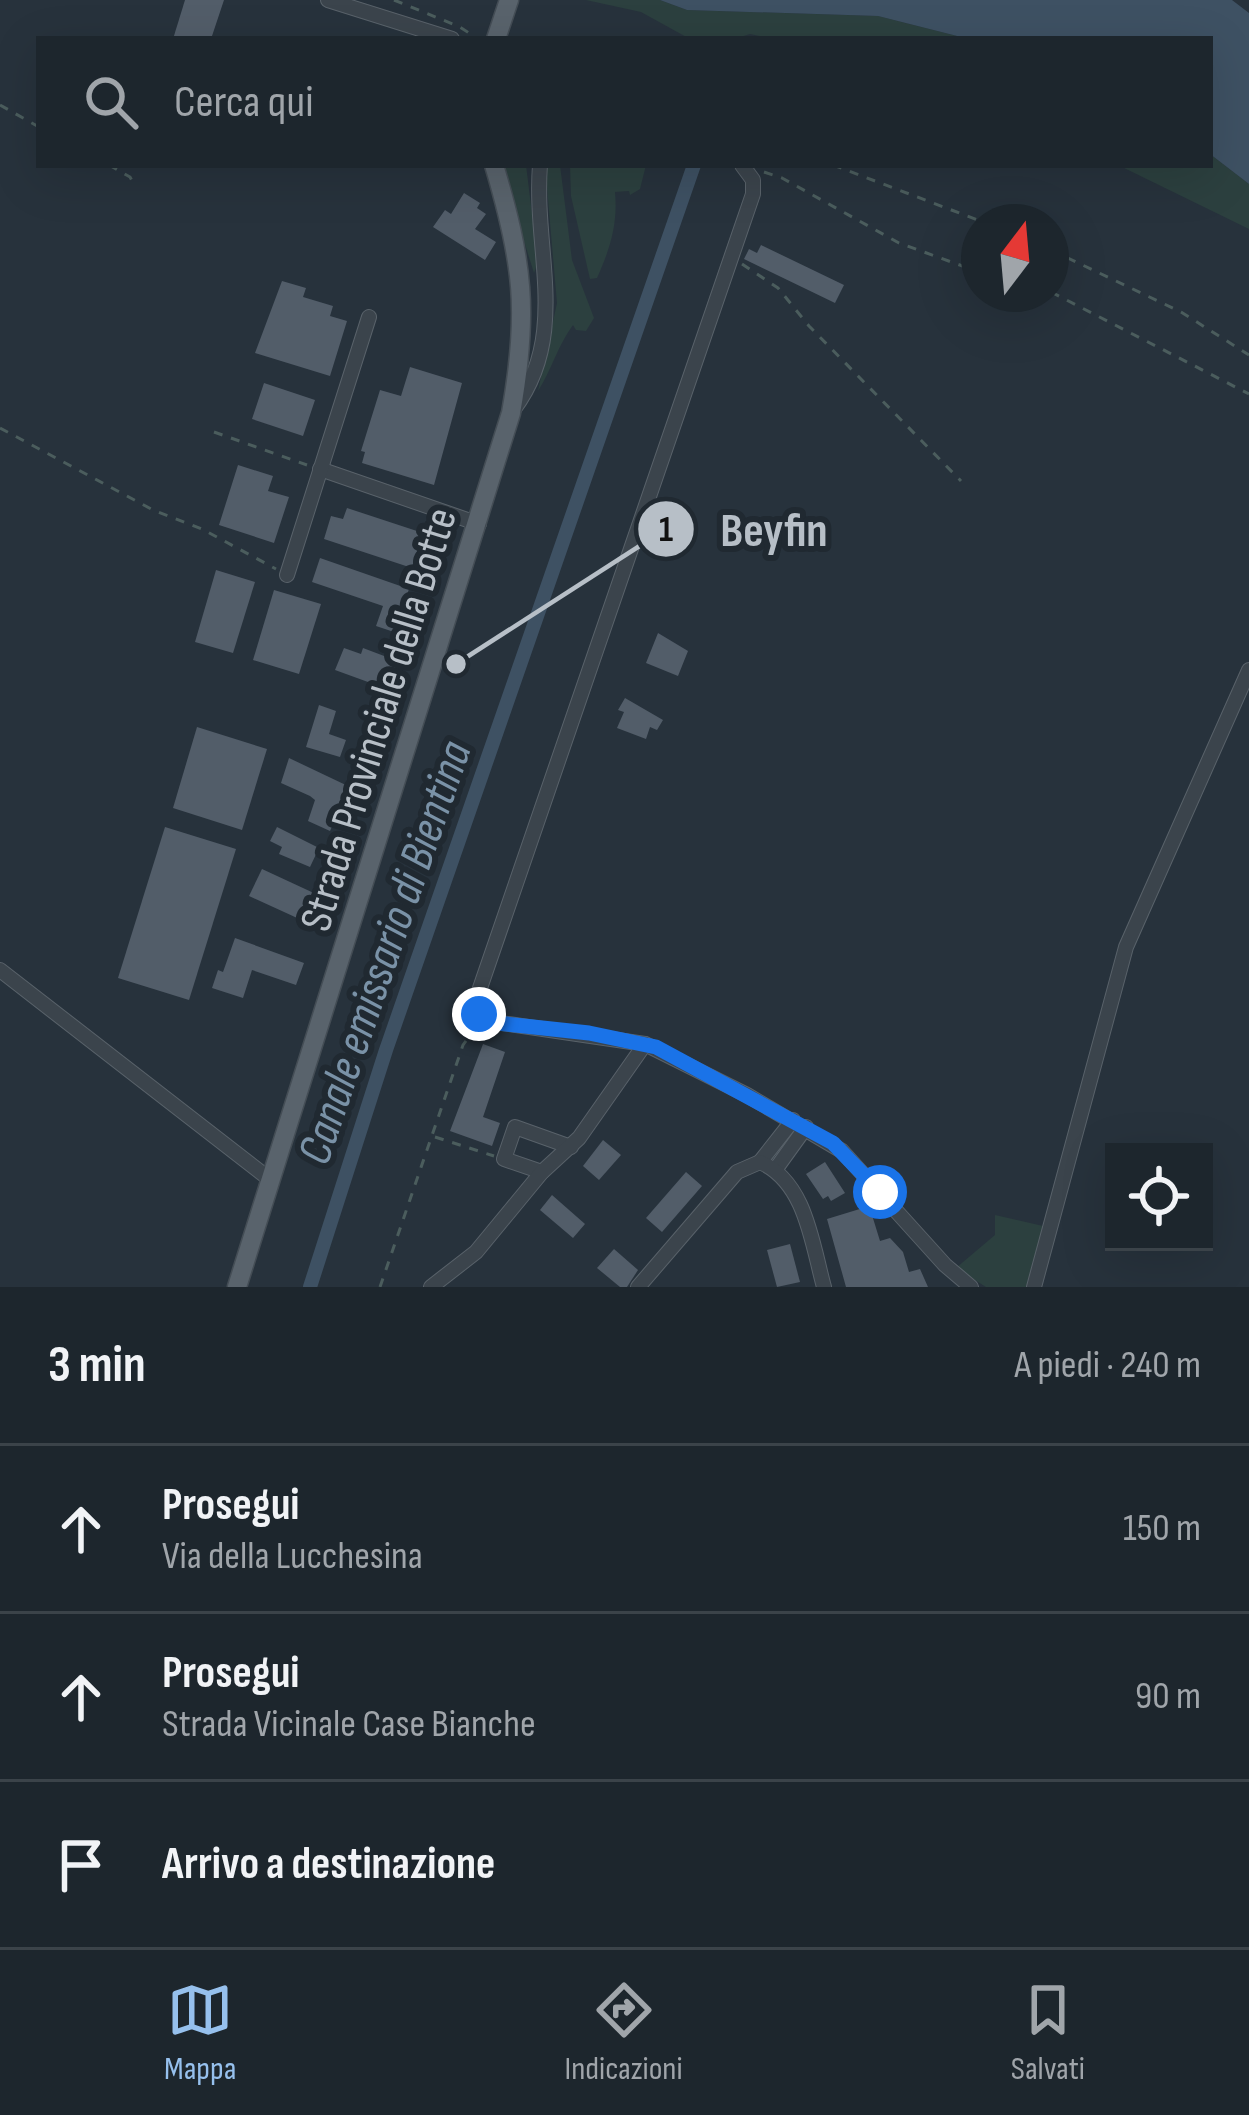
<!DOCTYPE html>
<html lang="it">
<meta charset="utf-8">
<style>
body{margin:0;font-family:"Sofia Sans Condensed",sans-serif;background:#252e35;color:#f1f3f6}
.controls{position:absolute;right:36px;bottom:36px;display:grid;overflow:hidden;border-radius:0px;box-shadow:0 12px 48px #0002}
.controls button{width:108px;height:108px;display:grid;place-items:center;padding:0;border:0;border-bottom:3px solid #3b4349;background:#1d262d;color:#f1f3f6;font:60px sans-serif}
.compass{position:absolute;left:961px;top:204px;width:108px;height:108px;border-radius:50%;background:#1d262d;box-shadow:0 12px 48px #0002;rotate:16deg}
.stop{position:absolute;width:36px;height:36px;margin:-27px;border:9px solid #1a73e8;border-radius:50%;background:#fff}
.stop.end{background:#1a73e8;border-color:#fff;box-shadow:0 3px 12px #0008}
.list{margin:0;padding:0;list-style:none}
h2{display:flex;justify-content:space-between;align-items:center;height:156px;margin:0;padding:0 48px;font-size:51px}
h2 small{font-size:39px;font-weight:400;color:#a0a5aa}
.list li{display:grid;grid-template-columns:78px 1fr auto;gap:36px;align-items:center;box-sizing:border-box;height:168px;padding:0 48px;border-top:3px solid #3b4349}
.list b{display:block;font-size:45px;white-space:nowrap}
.list p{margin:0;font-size:39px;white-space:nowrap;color:#a0a5aa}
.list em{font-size:39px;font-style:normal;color:#a0a5aa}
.icon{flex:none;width:66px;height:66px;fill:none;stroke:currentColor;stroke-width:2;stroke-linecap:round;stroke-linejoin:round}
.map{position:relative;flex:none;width:1249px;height:1287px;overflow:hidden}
.search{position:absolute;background:#1d262d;box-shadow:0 12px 48px #0002;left:36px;right:36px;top:36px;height:132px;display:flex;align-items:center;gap:30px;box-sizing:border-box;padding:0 42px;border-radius:0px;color:#a0a5aa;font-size:45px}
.sheet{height:660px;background:#1d262d}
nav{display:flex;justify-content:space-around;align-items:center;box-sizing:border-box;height:168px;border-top:3px solid #3b4349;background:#1d262d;font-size:33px;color:#a0a5aa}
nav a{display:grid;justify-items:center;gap:6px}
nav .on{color:#96c0ed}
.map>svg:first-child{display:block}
</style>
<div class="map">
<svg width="1249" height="1287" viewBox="0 0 1249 1287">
<rect width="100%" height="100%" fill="#27323c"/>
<g fill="#2c403f">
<path d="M586 0H660L687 10 878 16 969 39H773L750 34 734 39H690L641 12Z"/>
<path d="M1210 154 1249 184V229L1118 165H1210Z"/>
<path d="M500 165H526L538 262 534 273Z"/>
<path d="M545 165H560L572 260 594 318 586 331 576 330 573 325C558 345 552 369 538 391L557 303Z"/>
<path d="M570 165H646L640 189 630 195 629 191 615 192C618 224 610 249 597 278L590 279 571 196Z"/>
<path d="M995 1215 1043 1226 1026 1287H986L956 1268 995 1235Z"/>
</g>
<path fill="#3e5163" d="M660 0H1232L1249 13V184L1210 154V39H969L878 16 687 10Z"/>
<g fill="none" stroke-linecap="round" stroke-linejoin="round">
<path stroke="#3e5163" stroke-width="14" d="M310 1287 386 1050 694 165"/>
</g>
<g fill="#525d69">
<path d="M185 0H224L211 39H173Z"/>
<path d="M464 193 480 203 477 208 486 214 475 229 496 242 485 260 433 227 445 210 451 214Z"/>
<path d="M761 245 844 285 835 303 744 259 749 249 757 253Z"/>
<path d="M282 281 306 288 303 297 333 306 330 316 347 321 330 376 255 353Z"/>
<path d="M410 367 462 383 434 485 362 463 365 452 361 451 380 390 401 396Z"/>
<path d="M264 383 315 400 303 436 252 419Z"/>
<path d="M238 465 273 476 268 491 289 497 274 543 219 525Z"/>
<path d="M347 508 423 533 412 568 324 539 331 516 343 519Z"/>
<path d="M320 558 409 589 394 632 376 626 383 606 312 582Z"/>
<path d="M216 570 255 582 233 653 195 642Z"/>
<path d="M274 590 321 604 299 674 253 660Z"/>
<path d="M658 633 688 651 678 676 646 663Z"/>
<path d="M344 648 361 654 363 648 400 662 390 690 335 670Z"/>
<path d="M625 698 663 720 657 730 650 727 646 739 617 728 624 712 618 710Z"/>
<path d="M319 705 336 711 329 734 346 740 340 757 306 747Z"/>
<path d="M197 727 267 749 242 830 173 808Z"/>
<path d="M289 758 350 787 330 831 308 821 315 800 310 796 281 783Z"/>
<path d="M165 827 236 849 189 1000 118 978Z"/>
<path d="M277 827 319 848 310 867 279 854 282 847 270 841Z"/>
<path d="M262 869 331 901 319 928 249 896Z"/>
<path d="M235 938 304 963 296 985 252 970 243 998 212 988 218 970 223 972Z"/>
<path d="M483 1044 505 1052 483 1117 500 1123 492 1146 450 1131Z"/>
<path d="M603 1140 621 1155 599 1180 583 1166Z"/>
<path d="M825 1162 845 1193 831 1201 828 1196 823 1199 806 1174Z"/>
<path d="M686 1172 702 1186 662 1232 646 1218Z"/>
<path d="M552 1195 585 1224 573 1238 540 1210Z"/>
<path d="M863 1208 872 1215 880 1241 890 1238 903 1252 909 1272 920 1269 928 1287H846L827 1219Z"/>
<path d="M790 1244 800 1282 777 1287 767 1250Z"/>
<path d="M614 1249 638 1270 627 1287H620L597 1268Z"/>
</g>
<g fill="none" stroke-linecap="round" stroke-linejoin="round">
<g stroke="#59626a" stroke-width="16">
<g id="minor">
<path d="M328 0 452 39"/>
<path d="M742 165 753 180V194L479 991 477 1010 488 1021 645 1044 747 1095 842 1151 945 1265 971 1287"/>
<path d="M514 409C570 334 533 250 540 165"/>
<path d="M320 469 479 524"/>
<path d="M287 575 369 317"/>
<path d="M0 970 272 1181"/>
<path d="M760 1162 793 1120"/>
<path d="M775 1170 806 1127"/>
<path d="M542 1172 504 1159 515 1127 571 1147"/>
<path d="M431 1287 476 1252 542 1172 579 1138 645 1044"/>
<path d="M638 1287 737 1172 760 1162C806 1182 812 1244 824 1287"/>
<path d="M1034 1287 1126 947 1249 670"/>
</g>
</g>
<g stroke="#444d55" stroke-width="21">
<g id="major">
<path d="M496 39 509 0"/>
<path d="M237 1287 511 413C529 312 523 262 494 165"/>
</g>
</g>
<g stroke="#4b5d5d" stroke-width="3" stroke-dasharray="9 9" stroke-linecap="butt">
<path d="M394 0 460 27 478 39"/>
<path d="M0 105 39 127"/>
<path d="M109 165 130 177 135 186"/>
<path d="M833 165 983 222"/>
<path d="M764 172 782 178 899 243 979 272"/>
<path d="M1051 250 1181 312 1249 355"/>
<path d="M742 264 778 288 809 326 961 481"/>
<path d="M1051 292 1249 394"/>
<path d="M0 428 153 510 202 529 276 569"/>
<path d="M214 432 307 465"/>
<path d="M435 1137 494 1156"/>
<path d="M380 1287 463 1045 477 1025"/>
</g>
<use href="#minor" stroke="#3b444c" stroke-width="14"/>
<use href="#major" stroke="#59636c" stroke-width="18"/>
</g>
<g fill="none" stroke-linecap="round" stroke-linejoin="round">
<path stroke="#1a73e8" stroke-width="15" d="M479 1014 488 1022 589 1033 656 1047 833 1143 880 1192"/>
</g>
<g text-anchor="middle" stroke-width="12" stroke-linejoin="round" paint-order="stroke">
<g font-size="45" fill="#b7bfc7" stroke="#202931">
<text transform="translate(377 719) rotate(-73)" y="16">Strada Provinciale della Botte</text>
</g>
<g font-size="48" font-style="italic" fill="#7a92a7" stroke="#202931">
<text transform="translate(383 952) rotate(-71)" y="17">Canale emissario di Bientina</text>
</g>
</g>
<path fill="none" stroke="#b7bfc7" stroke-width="4.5" d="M456 664L666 529"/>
<g fill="#b7bfc7" stroke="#202931" stroke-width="4.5">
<circle cx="456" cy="664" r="12"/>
<circle cx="666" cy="529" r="30"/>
</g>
<g font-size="36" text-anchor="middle" font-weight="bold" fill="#111">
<text x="666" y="541">1</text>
</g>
<g font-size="48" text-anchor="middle" font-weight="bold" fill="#b7bfc7" stroke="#202931" stroke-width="12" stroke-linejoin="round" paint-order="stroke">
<text x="774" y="546">Beyfin</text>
</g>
</svg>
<div class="controls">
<button><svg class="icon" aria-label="locate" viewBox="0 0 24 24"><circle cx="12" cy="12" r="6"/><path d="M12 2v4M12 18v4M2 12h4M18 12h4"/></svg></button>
</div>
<svg class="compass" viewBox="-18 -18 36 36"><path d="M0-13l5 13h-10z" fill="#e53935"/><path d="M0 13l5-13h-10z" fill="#a0a5aa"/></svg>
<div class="stop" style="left:880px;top:1192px"></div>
<div class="stop end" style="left:479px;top:1014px"></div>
<div class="search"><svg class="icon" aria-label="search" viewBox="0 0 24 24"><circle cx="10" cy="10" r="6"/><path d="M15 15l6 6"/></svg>Cerca qui</div>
</div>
<section class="sheet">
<h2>3 min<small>A piedi · 240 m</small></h2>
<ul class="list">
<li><svg class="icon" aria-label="ahead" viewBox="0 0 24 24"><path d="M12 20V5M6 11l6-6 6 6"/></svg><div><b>Prosegui</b><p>Via della Lucchesina</p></div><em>150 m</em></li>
<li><svg class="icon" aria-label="ahead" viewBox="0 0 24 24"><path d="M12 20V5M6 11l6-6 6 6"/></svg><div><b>Prosegui</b><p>Strada Vicinale Case Bianche</p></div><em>90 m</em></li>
<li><svg class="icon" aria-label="arrive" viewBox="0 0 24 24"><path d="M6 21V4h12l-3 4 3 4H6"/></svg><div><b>Arrivo a destinazione</b></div></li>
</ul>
</section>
<nav>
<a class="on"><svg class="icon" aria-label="map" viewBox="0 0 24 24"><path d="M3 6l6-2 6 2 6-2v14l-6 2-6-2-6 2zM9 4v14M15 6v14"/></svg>Mappa</a>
<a><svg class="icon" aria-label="directions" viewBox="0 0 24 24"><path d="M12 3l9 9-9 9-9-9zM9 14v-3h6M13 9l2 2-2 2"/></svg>Indicazioni</a>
<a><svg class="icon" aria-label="saved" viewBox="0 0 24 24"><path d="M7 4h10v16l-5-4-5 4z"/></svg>Salvati</a>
</nav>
